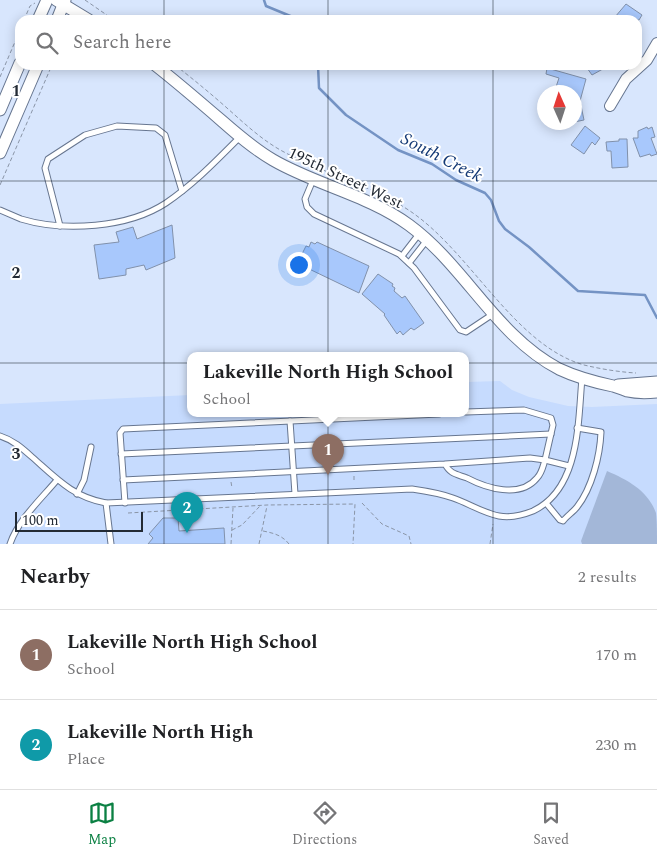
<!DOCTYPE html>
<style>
body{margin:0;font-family:Spectral,serif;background:#f6f6f6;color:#202124}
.compass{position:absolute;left:537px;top:85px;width:45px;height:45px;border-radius:50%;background:#fff;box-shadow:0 2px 12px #0003;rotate:357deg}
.scale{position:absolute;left:15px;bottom:12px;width:128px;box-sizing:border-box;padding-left:5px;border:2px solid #232a34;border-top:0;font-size:14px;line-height:18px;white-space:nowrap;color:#232a34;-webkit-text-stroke:4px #fff;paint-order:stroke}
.you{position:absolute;left:298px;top:264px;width:18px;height:18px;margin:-12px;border:4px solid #fff;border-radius:50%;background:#1a73e8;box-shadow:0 0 0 8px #1a73e833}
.badge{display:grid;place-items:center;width:32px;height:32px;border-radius:50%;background:#0b8043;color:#fff;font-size:16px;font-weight:700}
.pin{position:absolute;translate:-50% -41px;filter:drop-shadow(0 1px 2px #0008)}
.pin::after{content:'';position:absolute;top:26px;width:18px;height:15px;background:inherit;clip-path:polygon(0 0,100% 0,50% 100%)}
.popup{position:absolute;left:187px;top:352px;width:282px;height:65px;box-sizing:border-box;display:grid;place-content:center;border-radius:10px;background:#fff;filter:drop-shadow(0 1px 4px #0005);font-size:16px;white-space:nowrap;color:#757577}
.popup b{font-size:19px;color:#202124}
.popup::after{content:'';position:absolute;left:50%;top:100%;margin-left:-10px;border:10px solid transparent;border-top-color:#fff}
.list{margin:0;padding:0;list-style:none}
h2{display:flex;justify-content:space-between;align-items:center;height:65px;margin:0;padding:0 20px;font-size:21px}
h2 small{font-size:16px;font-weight:400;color:#757577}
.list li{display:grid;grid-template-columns:32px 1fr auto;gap:15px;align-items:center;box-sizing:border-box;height:90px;padding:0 20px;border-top:1px solid #e0e0e0}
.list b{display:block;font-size:19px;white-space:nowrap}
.list p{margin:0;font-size:16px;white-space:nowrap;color:#757577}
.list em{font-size:16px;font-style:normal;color:#757577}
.icon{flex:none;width:28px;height:28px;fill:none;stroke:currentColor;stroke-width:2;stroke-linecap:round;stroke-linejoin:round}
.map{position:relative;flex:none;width:657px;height:544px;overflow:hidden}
.search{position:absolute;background:#fff;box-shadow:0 2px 12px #0003;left:15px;right:15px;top:15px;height:55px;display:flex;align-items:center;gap:12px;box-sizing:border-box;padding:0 18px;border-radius:15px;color:#757577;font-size:19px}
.sheet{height:245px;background:#fff}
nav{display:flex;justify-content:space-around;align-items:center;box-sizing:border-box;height:70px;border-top:1px solid #e0e0e0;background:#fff;font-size:14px;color:#757577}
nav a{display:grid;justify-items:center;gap:2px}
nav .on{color:#0b8043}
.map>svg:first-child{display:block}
</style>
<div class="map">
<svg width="657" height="544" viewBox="0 0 657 544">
<rect width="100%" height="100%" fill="#d8e6fd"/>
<path fill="#c6dbfe" d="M500 381 512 390 529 397 568 406 592 407 657 404V544H0V404L190 395V414H466V382Z"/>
<path fill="#a3b7d8" d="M607 471C628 480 648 491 656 513 657 521 657 535 657 544H582L581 541Z"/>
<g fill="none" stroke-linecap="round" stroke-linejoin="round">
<g stroke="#7493c4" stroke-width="2.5">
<path d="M264 0 266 6 300 20"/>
<path d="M318 65 319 88 346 115 398 150 432 164 456 180 485 193 491 200 499 221 505 229 529 247 578 291 645 295 657 318"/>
</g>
</g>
<g fill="#a8c8fc" stroke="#8191ab">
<path d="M626 4 642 15 639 20H616L617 18 615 17Z"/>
<path d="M591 65H610L592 75 587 68Z"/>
<path d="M547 68 586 79 580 101 584 120 574 122V92L556 87 559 78 546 74Z"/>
<path d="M585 126 600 138 595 145 592 142 584 154 571 145Z"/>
<path d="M647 127 648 129 652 127 655 137 651 138 657 154 651 156 650 154 640 157 633 138H638V131Z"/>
<path d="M619 139H627L628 167 612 168 611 151H607L606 142 619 141Z"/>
<path d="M172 225 175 258 146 270 144 265 126 269V275L99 279 94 245 119 242 116 232 133 227 137 239Z"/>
<path d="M311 242 315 244 317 242 369 266 359 293 305 267 306 264 301 262 303 257 301 256 306 246 309 247Z"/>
<path d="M378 274 393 284 392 286 395 288 394 291 402 298 405 296 424 323 414 330 411 328 403 335 400 331 397 334 384 315 385 314 362 294Z"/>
<path d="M163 518H178L179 531 224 528 225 544H148L153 538 149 534Z"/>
</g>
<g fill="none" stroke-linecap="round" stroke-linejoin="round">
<g stroke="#677690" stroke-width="7">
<g id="service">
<path d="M313 180 305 199 307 207 314 214 399 254 414 268 460 330 466 332 493 314"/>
<path d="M0 210C7 213 14 216 21 219 64 232 128 228 166 203 194 184 216 161 240 137"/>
<path d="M60 226 45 168 48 159 85 135 117 126 156 128 165 135 182 191"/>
<path d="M402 256 419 234"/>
<path d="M409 263 427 240"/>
<path d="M466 412 524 410 551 418 553 425 545 460 569 466"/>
<path d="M290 421 295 494"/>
<path d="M0 436C13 440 22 448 32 457 57 479 73 497 106 503L412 489C426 491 439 493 453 498 468 503 483 513 499 516 510 518 523 515 533 511 580 489 578 422 582 378"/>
<path d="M121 454 551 434"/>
<path d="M123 480 445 464C450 474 456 474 467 478 486 488 520 499 537 478 542 473 543 466 545 460L530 458 445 464"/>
<path d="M77 494 84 480 91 447"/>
<path d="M106 503 111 544"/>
<path d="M125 503 120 433 123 429 439 414"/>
<path d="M546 503 560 520 563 521C567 516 573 512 577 507 592 488 600 456 601 432L577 428"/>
<path d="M10 544C18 520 41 499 57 480"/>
</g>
</g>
<g stroke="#677690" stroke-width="12">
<path id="minor" d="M610 106 626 79 647 60 657 43"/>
</g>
<g stroke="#677690" stroke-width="13">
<g id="tertiary">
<path d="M56 0 89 20"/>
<path d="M38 20 47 0"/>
<path d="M57 20 65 0"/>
<path d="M155 65C178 83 200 102 222 121 238 135 254 149 273 160 316 185 368 195 409 225 465 266 496 336 559 369 576 377 594 382 613 386 617 387 622 389 627 391 636 393 647 393 657 392"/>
<path d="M0 110 20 63"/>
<path d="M0 153 38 65"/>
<path d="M618 385 657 382"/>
</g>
</g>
<g stroke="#8a95a7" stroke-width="1" stroke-dasharray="4 2.5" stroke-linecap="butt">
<path d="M85 0 114 20"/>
<path d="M24 20 30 6 35 3"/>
<path d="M175 65C193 79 210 93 227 108 245 124 263 141 284 152 325 174 371 185 410 211 471 252 514 345 584 365 601 369 619 372 636 373"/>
<path d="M0 77 20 30"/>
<path d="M0 185 52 65"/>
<path d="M354 476V482"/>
<path d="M231 482 232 488"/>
<path d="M362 503 382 524 409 536 411 544"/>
<path d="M128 513 267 505 355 504 353 544"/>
<path d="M232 530 242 525 260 506"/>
<path d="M263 531C273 533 282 535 289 544"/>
<path d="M231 544 233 508"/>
<path d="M259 544 267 506"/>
<path d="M490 544 493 524"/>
</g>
<use href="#service" stroke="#fff" stroke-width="5"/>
<use href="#minor" stroke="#fff" stroke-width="10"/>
<use href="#tertiary" stroke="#fff" stroke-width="11"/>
</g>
<path fill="none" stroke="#232a34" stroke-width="1" stroke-opacity="0.55" d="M164 0V20M328 0V20M493 0V20M164 65V544M328 65V544M493 65V544M0 181H657M0 363H657"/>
<g text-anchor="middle" stroke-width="4" stroke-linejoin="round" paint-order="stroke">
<g font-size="16" fill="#232a34" stroke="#fff">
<text transform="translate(346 177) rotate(25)" y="6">195th Street West</text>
</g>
<g font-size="18" font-style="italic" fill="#143975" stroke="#fff">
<text transform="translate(442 157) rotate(27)" y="6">South Creek</text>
</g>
</g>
<g font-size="16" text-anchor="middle" font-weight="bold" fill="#232a34" stroke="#fff" stroke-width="4" stroke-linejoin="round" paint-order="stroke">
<text x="16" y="96">1</text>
<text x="16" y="278">2</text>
<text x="16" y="459">3</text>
</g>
</svg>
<svg class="compass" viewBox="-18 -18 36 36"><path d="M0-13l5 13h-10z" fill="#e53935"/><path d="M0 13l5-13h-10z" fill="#757577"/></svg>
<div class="scale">100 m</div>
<div class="you"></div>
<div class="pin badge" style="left:328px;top:475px;background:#8d6e63">1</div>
<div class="popup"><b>Lakeville North High School</b>School</div>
<div class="pin badge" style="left:187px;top:533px;background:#0f9aa8">2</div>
<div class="search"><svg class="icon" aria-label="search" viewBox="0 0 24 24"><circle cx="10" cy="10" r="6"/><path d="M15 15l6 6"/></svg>Search here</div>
</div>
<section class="sheet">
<h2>Nearby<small>2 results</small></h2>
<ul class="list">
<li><span class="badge" style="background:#8d6e63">1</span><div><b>Lakeville North High School</b><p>School</p></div><em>170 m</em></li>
<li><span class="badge" style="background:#0f9aa8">2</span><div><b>Lakeville North High</b><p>Place</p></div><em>230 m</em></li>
</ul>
</section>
<nav>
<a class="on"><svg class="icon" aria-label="map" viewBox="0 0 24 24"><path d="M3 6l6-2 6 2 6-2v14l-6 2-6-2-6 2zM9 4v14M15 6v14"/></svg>Map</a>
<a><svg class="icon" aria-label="directions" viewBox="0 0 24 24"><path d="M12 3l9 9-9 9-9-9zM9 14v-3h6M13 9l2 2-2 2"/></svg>Directions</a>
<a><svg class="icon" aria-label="saved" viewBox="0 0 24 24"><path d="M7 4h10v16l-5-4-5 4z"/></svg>Saved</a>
</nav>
